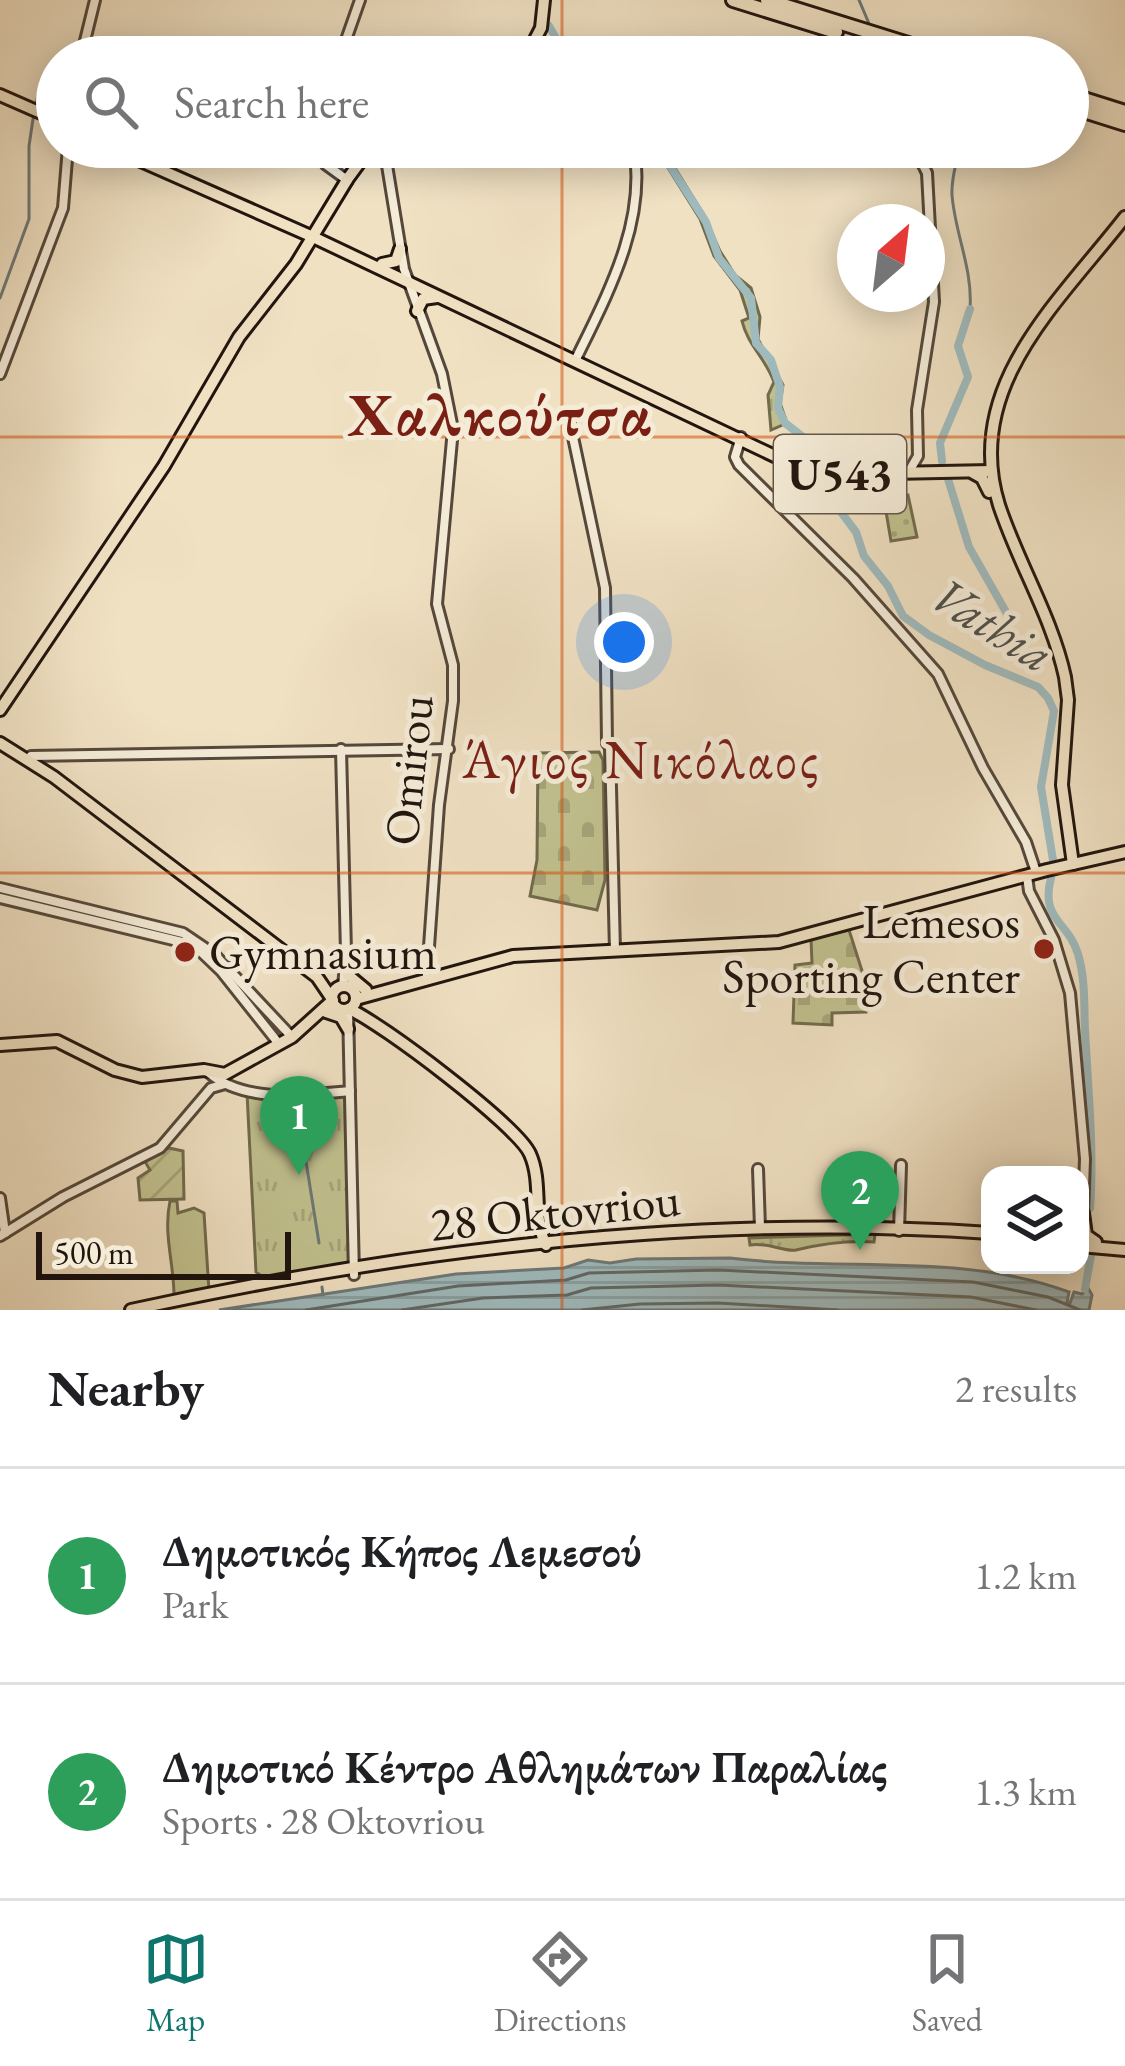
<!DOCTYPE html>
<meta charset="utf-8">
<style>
body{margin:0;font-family:"EB Garamond",serif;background:#f2f2f2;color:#202124}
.controls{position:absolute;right:36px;bottom:36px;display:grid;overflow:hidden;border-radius:24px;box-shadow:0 6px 30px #0003}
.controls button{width:108px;height:108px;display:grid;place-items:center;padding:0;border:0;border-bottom:3px solid #e0e0e0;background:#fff;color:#202124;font:60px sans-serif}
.compass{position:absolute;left:837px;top:204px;width:108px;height:108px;border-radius:50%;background:#fff;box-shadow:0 6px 30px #0003;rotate:28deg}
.scale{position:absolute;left:36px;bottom:30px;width:255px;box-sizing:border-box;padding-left:12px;border:6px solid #21150e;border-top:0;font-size:33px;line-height:42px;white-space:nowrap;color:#21150e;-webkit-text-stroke:9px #f5ecd8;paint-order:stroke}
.you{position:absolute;left:624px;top:642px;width:42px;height:42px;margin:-30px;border:9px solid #fff;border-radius:50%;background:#1a73e8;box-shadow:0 0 0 18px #1a73e833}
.badge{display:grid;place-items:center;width:78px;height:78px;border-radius:50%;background:#0f766e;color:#fff;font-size:39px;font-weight:700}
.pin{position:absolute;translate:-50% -99px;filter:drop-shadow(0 3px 6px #0008)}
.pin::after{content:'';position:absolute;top:63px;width:42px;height:36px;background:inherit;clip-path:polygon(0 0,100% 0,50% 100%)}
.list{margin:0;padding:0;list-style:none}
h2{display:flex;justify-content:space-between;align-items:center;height:156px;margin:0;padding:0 48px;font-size:51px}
h2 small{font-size:39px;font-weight:400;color:#757577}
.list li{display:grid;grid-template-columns:78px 1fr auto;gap:36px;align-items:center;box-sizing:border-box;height:216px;padding:0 48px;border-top:3px solid #e0e0e0}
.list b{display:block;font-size:45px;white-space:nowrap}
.list p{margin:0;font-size:39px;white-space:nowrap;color:#757577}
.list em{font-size:39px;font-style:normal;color:#757577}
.icon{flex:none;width:66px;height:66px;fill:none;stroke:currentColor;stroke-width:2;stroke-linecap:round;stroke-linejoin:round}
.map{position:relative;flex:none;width:1125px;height:1310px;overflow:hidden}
.search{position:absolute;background:#fff;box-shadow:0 6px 30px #0003;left:36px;right:36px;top:36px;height:132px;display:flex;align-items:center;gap:30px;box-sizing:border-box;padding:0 42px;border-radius:66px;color:#757577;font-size:45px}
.sheet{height:588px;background:#fff}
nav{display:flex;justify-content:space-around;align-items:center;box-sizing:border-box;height:168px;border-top:3px solid #e0e0e0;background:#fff;font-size:33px;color:#757577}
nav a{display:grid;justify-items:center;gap:6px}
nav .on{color:#0f766e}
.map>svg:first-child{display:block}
</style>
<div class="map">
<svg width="1125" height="1310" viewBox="0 0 1125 1310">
<defs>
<pattern id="grass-dots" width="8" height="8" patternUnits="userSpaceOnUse" patternTransform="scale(3)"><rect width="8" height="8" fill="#c1c18f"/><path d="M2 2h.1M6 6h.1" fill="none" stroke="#a6a57a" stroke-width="1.8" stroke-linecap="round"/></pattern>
<pattern id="cemetery-stones" width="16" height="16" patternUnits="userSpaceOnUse" patternTransform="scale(3)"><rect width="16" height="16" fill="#c1c18f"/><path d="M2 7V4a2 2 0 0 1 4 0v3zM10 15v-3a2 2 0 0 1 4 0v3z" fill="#a6a57a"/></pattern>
<pattern id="park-tufts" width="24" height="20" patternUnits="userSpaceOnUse" patternTransform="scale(3)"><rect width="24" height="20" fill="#c1c18f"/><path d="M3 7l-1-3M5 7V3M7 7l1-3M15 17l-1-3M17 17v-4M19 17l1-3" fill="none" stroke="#a6a57a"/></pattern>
<pattern id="garden-furrows" width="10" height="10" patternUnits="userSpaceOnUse" patternTransform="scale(3)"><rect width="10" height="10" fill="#c1c18f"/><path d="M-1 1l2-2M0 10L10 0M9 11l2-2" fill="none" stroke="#a6a57a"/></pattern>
<pattern id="water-rules" width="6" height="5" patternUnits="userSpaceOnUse" patternTransform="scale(3)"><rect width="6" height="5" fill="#9fbbbe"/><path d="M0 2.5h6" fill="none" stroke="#89a0a2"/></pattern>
</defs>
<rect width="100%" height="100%" fill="#f0e1c3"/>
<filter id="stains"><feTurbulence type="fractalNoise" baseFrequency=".00167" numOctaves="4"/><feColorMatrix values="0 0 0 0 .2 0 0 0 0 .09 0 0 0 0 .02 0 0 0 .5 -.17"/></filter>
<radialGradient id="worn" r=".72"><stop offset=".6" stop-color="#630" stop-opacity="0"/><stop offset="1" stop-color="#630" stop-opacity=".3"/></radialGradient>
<path fill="url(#grass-dots)" stroke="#716b4e" stroke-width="3" d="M908 495 917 537 891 541 884 500Z"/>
<g fill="url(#cemetery-stones)" stroke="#716b4e" stroke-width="3">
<path d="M599 752 603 760 605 880 597 910 530 896 537 860 538 753Z"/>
<path d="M849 930 864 977 866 1012 832 1013V1025L793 1023 795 965 812 963 811 939Z"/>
</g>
<g fill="url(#park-tufts)" stroke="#716b4e" stroke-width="3">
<path d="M655 147H662L704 215 720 251 735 275 751 288 760 317 758 339 783 385 780 403 787 423 771 430 768 395 774 382C765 357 748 346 742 321L749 318 740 290 714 256 700 219Z"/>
<path d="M247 1093H348L351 1263 264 1278 256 1272Z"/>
<path d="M875 1234 874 1242C846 1240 821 1244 796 1250 784 1252 768 1242 750 1245L749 1238Z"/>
</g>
<path fill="url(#garden-furrows)" stroke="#716b4e" stroke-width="3" d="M169 1148 183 1151 184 1199 140 1200 138 1178 150 1170 144 1160Z"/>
<path fill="#c1c18f" stroke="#716b4e" stroke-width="3" d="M170 1201H177L178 1213 194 1208 204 1213 209 1291 174 1296C174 1263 163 1234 170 1201Z"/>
<path fill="url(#water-rules)" stroke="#6d7978" stroke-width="3" d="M730 1258C842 1272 962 1252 1069 1292L1067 1302 1070 1303 1074 1292 1082 1294 1088 1288 1092 1295 1089 1310H219L456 1274 564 1268 588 1260 610 1263 636 1259Z"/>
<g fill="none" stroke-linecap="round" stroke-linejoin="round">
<g stroke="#606866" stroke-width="3">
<path d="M306 1310 458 1286 566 1280 589 1273 718 1270 973 1282 1048 1297 1080 1310"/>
<path d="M402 1310 483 1298 567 1295 591 1288 718 1285 971 1297 1036 1310"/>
<path d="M582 1310 640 1304 718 1303 838 1310"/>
</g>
<g stroke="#6d7978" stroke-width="3">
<path d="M859 0 870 26"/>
<path d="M878 49 881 57"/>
<path d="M36 104 41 82"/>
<path d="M959 147C957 163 951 178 952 195 955 234 973 269 970 309"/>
<path d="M0 298 29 219V146L33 119"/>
<path d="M296 1099 319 1243"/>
<path d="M322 1287 323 1295"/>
</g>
<g stroke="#9fbbbe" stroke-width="8">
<path d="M549 26 567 57"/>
<path d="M658 147 706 222 719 258 751 298 756 343 771 360 780 387 778 408 785 423 803 437 810 461"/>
<path d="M942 461 940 443 968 377 958 346 970 309"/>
<path d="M811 472 856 532 864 556 888 586 903 616 929 635 985 665 1038 687 1048 698 1054 711 1041 787 1053 860"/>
<path d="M948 479 969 547 1006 612"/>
<path d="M1051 878C1040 920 1068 921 1078 954 1087 984 1083 1016 1086 1047 1089 1101 1094 1154 1090 1208"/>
<path d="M1085 1289 1091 1255"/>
</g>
<g stroke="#55483b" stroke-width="14">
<g id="minor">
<path d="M81 57 95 0"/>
<path d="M340 57 360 0"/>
<path d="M323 147 325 164 347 180"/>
<path d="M384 147 404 269 442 374 453 429 437 604 453 665V701L439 805 427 975"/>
<path d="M767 147 861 160 909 156 921 161 927 173 934 302 917 410 918 456 911 468"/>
<path d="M575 361C607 295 647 223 634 147"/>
<path d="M0 374 63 208 68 147"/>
<path d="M570 423 605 588 607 743"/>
<path d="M741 437 735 457 739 465 853 578 938 674 983 768 1026 842 1036 872"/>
<path d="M607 743 610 747 615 951"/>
<path d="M341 749 346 952 343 987"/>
<path d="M31 756 449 749"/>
<path d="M1027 876 1029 891 1054 940 1070 993 1085 1159 1083 1215"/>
<path d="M0 888 183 933 214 954 292 1037"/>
<path d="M0 898 194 945 221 971 279 1044"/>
<path d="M348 1009 354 1275"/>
<path d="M208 1072C244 1104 306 1095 350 1091"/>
<path d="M758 1169 760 1228"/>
<path d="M0 1198 5 1233"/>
<path d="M899 1231 901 1165"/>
<path d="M0 1236 63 1197 160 1148 211 1088 225 1084"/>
</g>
</g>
<g stroke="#21150e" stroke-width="16">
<g id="major">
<path d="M526 57 541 28 544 0"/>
<path d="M0 95 57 120"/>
<path d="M109 147 313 237 783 460 841 474 991 471"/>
<path d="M346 181 371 147"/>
<path d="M382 264 396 261 400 249"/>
<path d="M417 311 423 299 437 297"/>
<path d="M973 473 982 478 989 492"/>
<path d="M0 710 164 466 239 337 296 264 347 180"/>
<path d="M0 743 54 777 317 977 332 999"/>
<path d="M1073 864 1062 785 1068 700 1065 677C1052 617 1018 563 999 505 962 387 1059 302 1125 217"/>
<path d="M348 975 366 990"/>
<circle cx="344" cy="998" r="12"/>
<path d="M356 999 513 956 779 942 1047 870 1125 852"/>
<path d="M349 1009C380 1022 518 1126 530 1154 543 1183 532 1218 546 1245"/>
<path d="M326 1012 341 1017 348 1029"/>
<path d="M0 1045 57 1041 115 1070 142 1077 204 1070 225 1074 292 1037 333 1000"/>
<path d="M1083 1213 1086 1235 1096 1242"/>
<path d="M1080 1246 1125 1250"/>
<path d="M131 1310C410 1249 704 1213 990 1233"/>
</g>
</g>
<g stroke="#21150e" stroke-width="18">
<g id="highway">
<path d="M733 0 836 32"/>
<path d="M767 0 950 57"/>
<path d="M1068 94 1125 112"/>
<path d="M1068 106 1125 124"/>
</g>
</g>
<use href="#minor" stroke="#f5ecd8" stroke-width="8"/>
<use href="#major" stroke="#f0e1c3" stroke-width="10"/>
<use href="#highway" stroke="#f0e1c3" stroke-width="12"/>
</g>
<path fill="none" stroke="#d4520c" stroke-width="3" stroke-opacity="0.55" d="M562 0V57M562 147V1310M0 437H1125M0 873H1125"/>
<g fill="#8f2418" stroke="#f5ecd8" stroke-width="4.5">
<circle cx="1044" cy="949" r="12"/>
<circle cx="185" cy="952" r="12"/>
</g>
<g text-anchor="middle" stroke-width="10" stroke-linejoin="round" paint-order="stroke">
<rect fill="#f5ecd8" stroke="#61564b" stroke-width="3" x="774" y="435" width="132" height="78" rx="9"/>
<g font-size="45" font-weight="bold" fill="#21150e">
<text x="840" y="490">U543</text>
</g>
<g font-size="48" fill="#21150e" stroke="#f5ecd8">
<text transform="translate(408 770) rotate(-84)" y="17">Omirou</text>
<text transform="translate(555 1211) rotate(-6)" y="17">28 Oktovriou</text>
</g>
<g font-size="48" fill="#21150e" stroke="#f5ecd8" text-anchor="end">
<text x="1020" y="938">Lemesos<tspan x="1020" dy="55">Sporting Center</tspan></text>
<text x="209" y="969" text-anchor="start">Gymnasium</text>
</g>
<g font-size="51" font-style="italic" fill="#4d4f4c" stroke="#f5ecd8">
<text transform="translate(993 624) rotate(32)" y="18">Vathia</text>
</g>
<g font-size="54" letter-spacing="3" fill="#7a1f14" stroke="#f5ecd8">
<text x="642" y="778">Άγιος Νικόλαος</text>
</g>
<g font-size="60" font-weight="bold" letter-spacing="3" fill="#7a1f14" stroke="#f5ecd8">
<text x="501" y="435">Χαλκούτσα</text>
</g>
</g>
<rect width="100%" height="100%" filter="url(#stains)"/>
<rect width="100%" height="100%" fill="url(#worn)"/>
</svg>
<div class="controls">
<button><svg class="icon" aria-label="layers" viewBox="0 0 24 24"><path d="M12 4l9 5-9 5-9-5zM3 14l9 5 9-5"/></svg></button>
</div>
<svg class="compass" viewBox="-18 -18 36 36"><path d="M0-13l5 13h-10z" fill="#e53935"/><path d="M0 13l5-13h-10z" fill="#757577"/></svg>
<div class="scale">500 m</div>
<div class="you"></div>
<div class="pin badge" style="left:299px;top:1175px;background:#2e9e5b">1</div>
<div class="pin badge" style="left:860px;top:1250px;background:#2e9e5b">2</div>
<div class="search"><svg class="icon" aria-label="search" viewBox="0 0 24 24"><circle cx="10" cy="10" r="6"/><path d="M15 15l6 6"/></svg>Search here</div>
</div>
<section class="sheet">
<h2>Nearby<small>2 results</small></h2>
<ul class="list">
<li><span class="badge" style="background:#2e9e5b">1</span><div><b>Δημοτικός Κήπος Λεμεσού</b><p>Park</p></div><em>1.2 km</em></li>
<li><span class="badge" style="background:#2e9e5b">2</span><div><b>Δημοτικό Κέντρο Αθλημάτων Παραλίας</b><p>Sports · 28 Oktovriou</p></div><em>1.3 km</em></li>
</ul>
</section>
<nav>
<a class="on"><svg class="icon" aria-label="map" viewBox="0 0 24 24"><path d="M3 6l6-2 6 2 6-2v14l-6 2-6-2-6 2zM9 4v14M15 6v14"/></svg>Map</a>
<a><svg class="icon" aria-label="directions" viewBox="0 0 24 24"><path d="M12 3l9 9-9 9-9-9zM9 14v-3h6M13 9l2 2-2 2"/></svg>Directions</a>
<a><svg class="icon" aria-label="saved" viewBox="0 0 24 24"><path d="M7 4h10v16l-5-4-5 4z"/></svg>Saved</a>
</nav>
